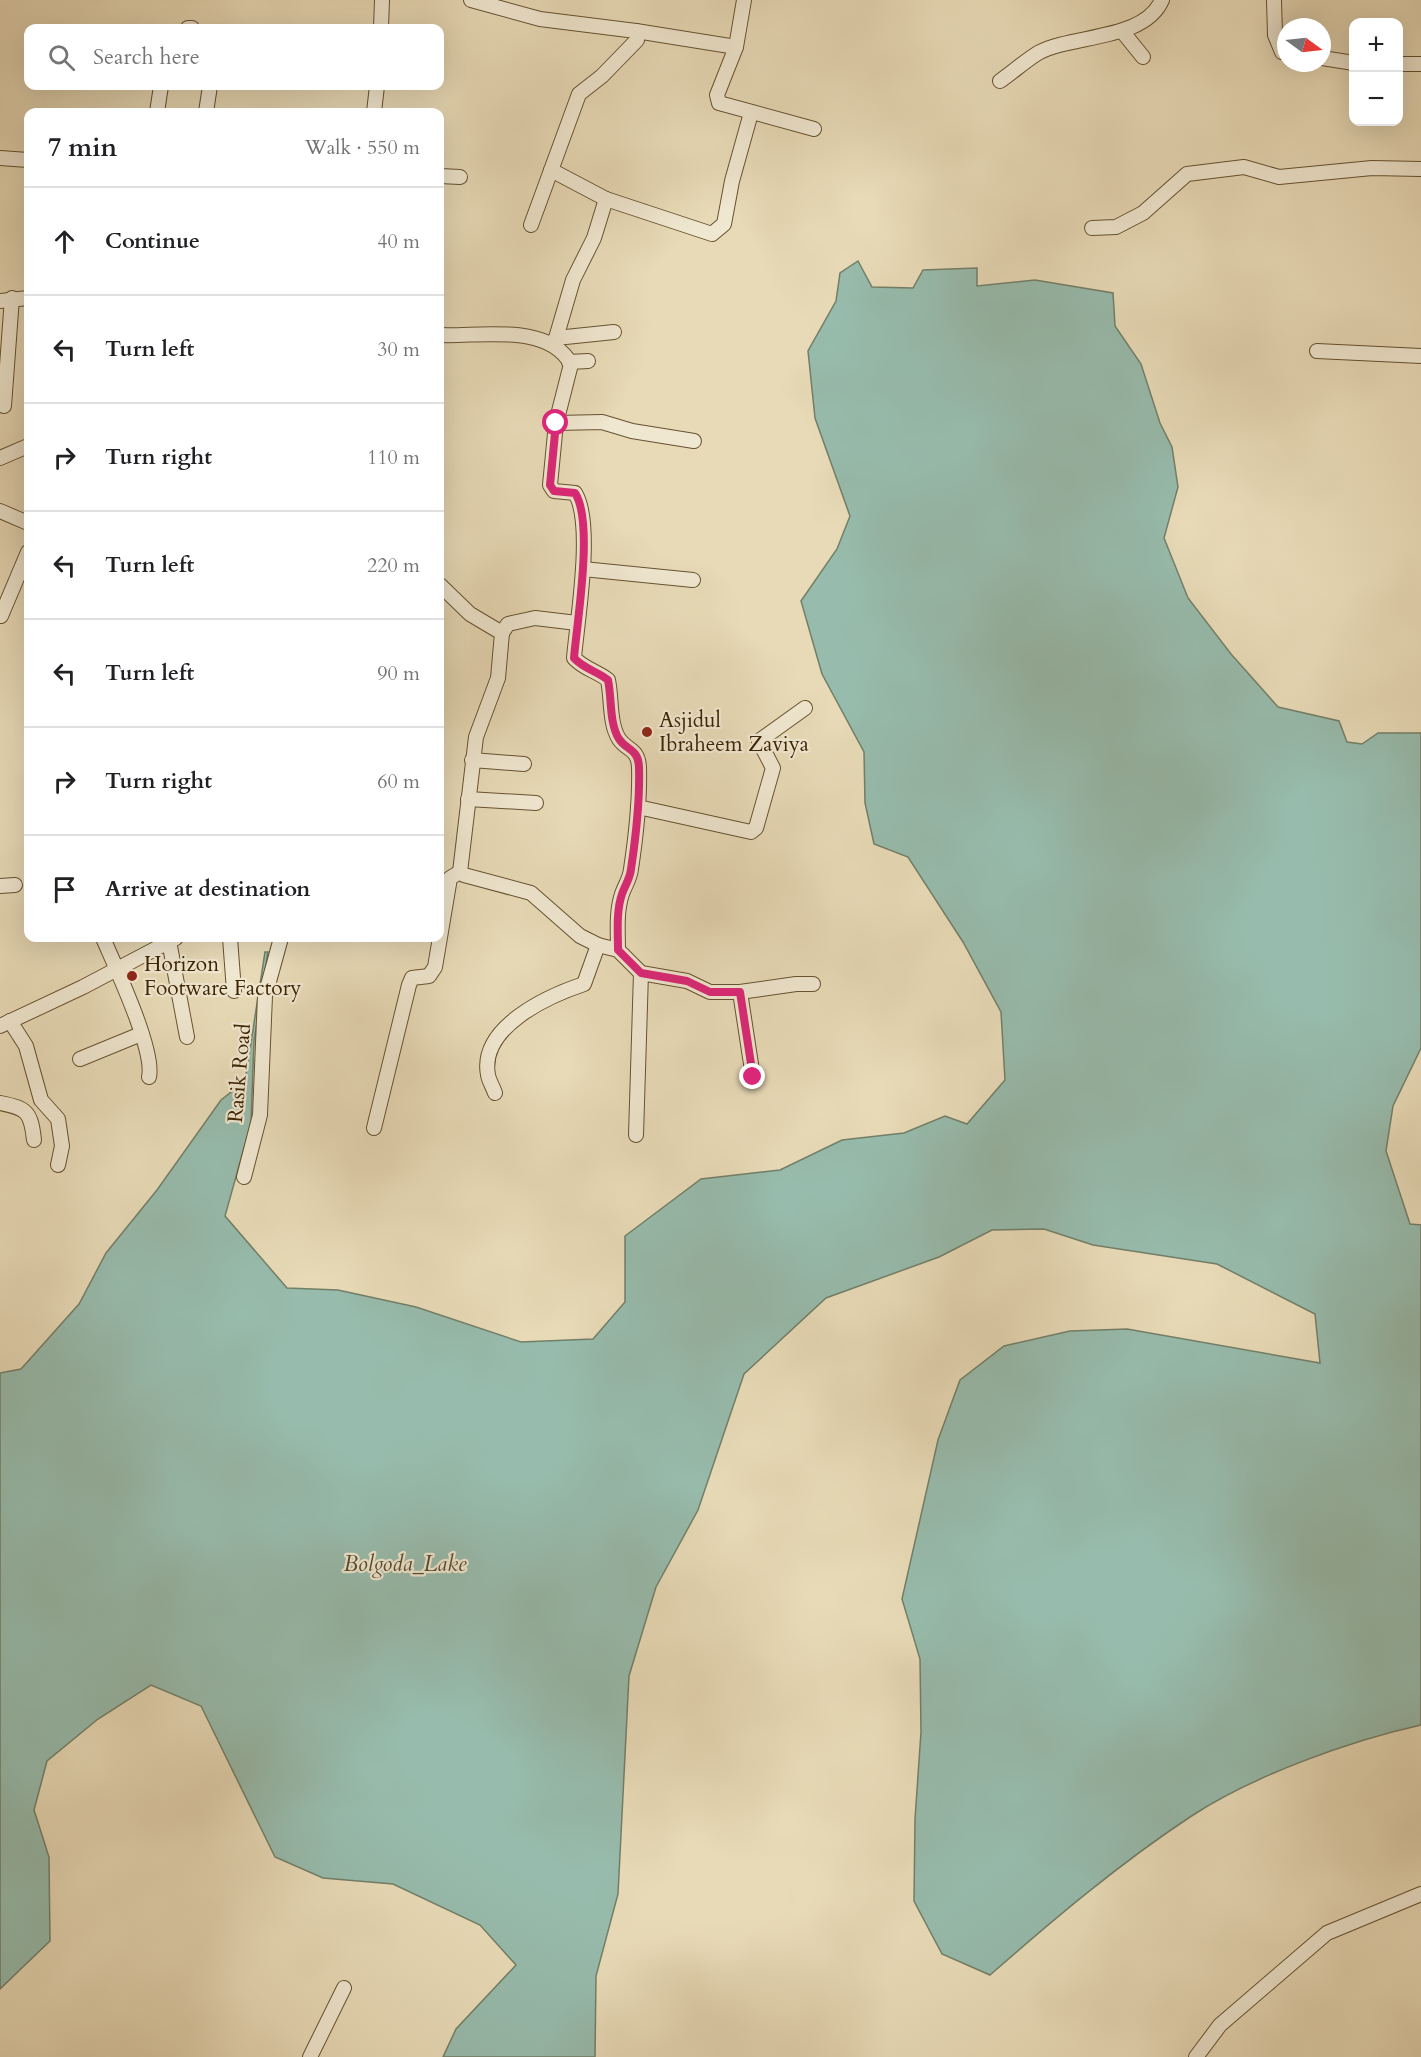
<!DOCTYPE html>
<meta charset="utf-8">
<style>
body{margin:0;font-family:Cardo,serif;background:#f6f6f6;color:#202124}
.controls{position:absolute;right:18px;top:18px;display:grid;overflow:hidden;border-radius:12px;box-shadow:0 6px 24px #0002}
.controls button{width:54px;height:54px;display:grid;place-items:center;padding:0;border:0;border-bottom:2px solid #e0e0e0;background:#fff;color:#202124;font:30px sans-serif}
.compass{position:absolute;left:1277px;top:18px;width:54px;height:54px;border-radius:50%;background:#fff;box-shadow:0 6px 24px #0002;rotate:105deg}
.stop{position:absolute;width:18px;height:18px;margin:-14px;border:4px solid #db2777;border-radius:50%;background:#fff}
.stop.end{background:#db2777;border-color:#fff;box-shadow:0 2px 6px #0008}
.list{margin:0;padding:0;list-style:none}
h2{display:flex;justify-content:space-between;align-items:center;height:78px;margin:0;padding:0 24px;font-size:26px}
h2 small{font-size:20px;font-weight:400;color:#757577}
.list li{display:grid;grid-template-columns:39px 1fr auto;gap:18px;align-items:center;box-sizing:border-box;height:108px;padding:0 24px;border-top:2px solid #e0e0e0}
.list b{display:block;font-size:22px;white-space:nowrap}
.list em{font-size:20px;font-style:normal;color:#757577}
.icon{flex:none;width:33px;height:33px;fill:none;stroke:currentColor;stroke-width:2;stroke-linecap:round;stroke-linejoin:round}
.map{position:relative;flex:none;width:1421px;height:2057px;overflow:hidden}
.search{position:absolute;background:#fff;box-shadow:0 6px 24px #0002;left:24px;top:24px;width:420px;height:66px;display:flex;align-items:center;gap:15px;box-sizing:border-box;padding:0 21px;border-radius:12px;color:#757577;font-size:22px}
.panel{position:absolute;background:#fff;box-shadow:0 6px 24px #0002;left:24px;top:108px;width:420px;height:834px;border-radius:12px}
.map>svg:first-child{display:block}
</style>
<div class="map">
<svg width="1421" height="2057" viewBox="0 0 1421 2057">
<rect width="100%" height="100%" fill="#e8dab7"/>
<filter id="stains"><feTurbulence type="fractalNoise" baseFrequency=".00333" numOctaves="4"/><feColorMatrix values="0 0 0 0 .2 0 0 0 0 .09 0 0 0 0 .02 0 0 0 .5 -.17"/></filter>
<radialGradient id="worn" r=".72"><stop offset=".6" stop-color="#630" stop-opacity="0"/><stop offset="1" stop-color="#630" stop-opacity=".3"/></radialGradient>
<path fill="#97bbac" stroke="#727f68" stroke-width="1.5" d="M858 261 872 287 913 288 923 270 977 268V286L1035 280 1113 293 1115 326 1141 364 1160 423 1172 447 1178 487 1164 538 1188 598 1231 654 1278 707 1339 721 1347 742 1362 744 1378 733H1421V1048L1393 1106 1386 1151 1410 1224 1421 1225V1725C1349 1741 1252 1776 1190 1817 1119 1864 1054 1919 990 1975L942 1954 914 1901 915 1819 921 1732 920 1659 902 1599 938 1440 960 1380 1004 1346 1070 1331 1127 1329 1320 1363 1315 1314 1217 1264 1093 1245 1044 1229 992 1230 939 1257 826 1298 744 1374 698 1510 656 1587 629 1676 618 1894 596 1976 595 2057H443L456 2029 516 1965 480 1925 393 1884 323 1878 275 1857 201 1706 151 1685 98 1719 47 1761 34 1810 49 1857 50 1941 0 1989V1373L21 1369 79 1304 106 1253 157 1190 221 1100 245 1081 265 952H268L254 1041 251 1123 225 1216 287 1288 338 1290 416 1307 521 1342 593 1339 625 1302V1236L701 1179 780 1170 842 1140 904 1133 945 1116 967 1124 1005 1080 1001 1012 963 942 908 857 874 844 865 803 864 752 822 674 801 601 837 549 850 516 815 418 808 351 836 301 840 273Z"/>
<g fill="none" stroke-linecap="round" stroke-linejoin="round">
<g stroke="#665230" stroke-width="16">
<g id="minor">
<path d="M471 0 540 19 636 31 637 40 602 76 579 94 531 225"/>
<path d="M744 0 736 47 717 95 719 103 814 129"/>
<path d="M1274 0 1275 35 1282 52H1286"/>
<path d="M188 28H192"/>
<path d="M381 28 382 0"/>
<path d="M636 31 736 47"/>
<path d="M1122 31 1143 57"/>
<path d="M1322 58 1354 63"/>
<path d="M1398 64H1421"/>
<path d="M1000 81C1013 72 1025 61 1038 53 1073 34 1144 41 1162 0"/>
<path d="M157 112 161 86"/>
<path d="M206 112 210 86"/>
<path d="M374 112 377 86"/>
<path d="M0 158 28 160"/>
<path d="M551 170 606 199 712 234 724 224 732 181 751 113"/>
<path d="M440 176 460 177"/>
<path d="M1092 228 1116 227 1143 213 1187 174 1244 167 1279 177 1372 168 1421 169"/>
<path d="M0 301 28 298"/>
<path d="M440 335C479 337 548 322 571 364L556 423 550 485 554 491 575 493C594 523 577 621 574 658 584 669 597 671 608 680 612 699 609 723 619 739 627 751 638 748 639 767 640 801 636 836 631 869 630 879 625 885 622 894 616 912 618 931 618 950"/>
<path d="M556 338 614 332"/>
<path d="M551 344 556 338 573 280 594 238 606 199"/>
<path d="M1317 351 1421 356"/>
<path d="M569 362 588 361"/>
<path d="M4 406 12 298"/>
<path d="M556 423 602 422 632 431 694 441"/>
<path d="M0 458 28 446"/>
<path d="M0 511 28 523"/>
<path d="M583 569 693 580"/>
<path d="M440 585 470 614 502 633 498 678 476 737 460 872 464 875 531 893 580 936 598 945 618 950 641 973 687 981 710 992H740L753 1077"/>
<path d="M1 616 28 552"/>
<path d="M502 633 508 624 535 618 577 623"/>
<path d="M472 760 524 764"/>
<path d="M468 799 536 803"/>
<path d="M638 807 751 832 756 828 773 768 759 741 805 708"/>
<path d="M0 886 15 885"/>
<path d="M103 938C115 966 155 1050 149 1077"/>
<path d="M230 938 234 991"/>
<path d="M169 941 187 1037"/>
<path d="M740 992 796 984H813"/>
<path d="M10 1021 26 1046 41 1100 58 1119 62 1146 58 1165"/>
<path d="M0 1026 83 987 176 938"/>
<path d="M80 1059 141 1034"/>
<path d="M495 1093C493 1087 489 1081 488 1075 479 1027 548 996 584 984L598 945"/>
<path d="M0 1103C27 1108 31 1112 34 1140"/>
<path d="M374 1128 409 985 412 978 429 976 435 967 450 878 460 872"/>
<path d="M636 1135 641 973"/>
<path d="M244 1177 260 1115 265 996 281 938"/>
<path d="M310 2057 344 1988"/>
<path d="M1196 2057 1220 2025 1327 1933 1421 1894"/>
</g>
</g>
<use href="#minor" stroke="#f0e7d0" stroke-width="14"/>
</g>
<g fill="none" stroke-linecap="round" stroke-linejoin="round">
<path stroke="#db2777" stroke-width="8" d="M556 423 550 485 554 491 575 493C594 522 577 621 574 658 584 669 597 671 608 680 612 699 609 723 619 739 627 751 638 748 639 767 640 801 636 836 631 869 630 879 625 885 622 894 616 912 618 931 618 950L641 973 687 981 710 992H740L753 1077"/>
</g>
<g fill="#8f2418" stroke="#f0e7d0" stroke-width="2">
<circle cx="647" cy="732" r="6"/>
<circle cx="132" cy="976" r="6"/>
</g>
<g text-anchor="middle" stroke-width="4.5" stroke-linejoin="round" paint-order="stroke">
<g font-size="21" fill="#3b2403" stroke="#f0e7d0" text-anchor="start">
<text x="659" y="727">Asjidul<tspan x="659" dy="24">Ibraheem Zaviya</tspan></text>
<text x="144" y="971">Horizon<tspan x="144" dy="24">Footware Factory</tspan></text>
</g>
<g font-size="21" fill="#3b2403" stroke="#f0e7d0">
<text transform="translate(239 1073) rotate(-85)" y="7">Rasik Road</text>
</g>
<g font-size="22" font-style="italic" fill="#524a2d" stroke="#f0e7d0">
<text x="405" y="1571">Bolgoda_Lake</text>
</g>
</g>
<rect width="100%" height="100%" filter="url(#stains)"/>
<rect width="100%" height="100%" fill="url(#worn)"/>
</svg>
<div class="controls">
<button>+</button>
<button>−</button>
</div>
<svg class="compass" viewBox="-18 -18 36 36"><path d="M0-13l5 13h-10z" fill="#e53935"/><path d="M0 13l5-13h-10z" fill="#757577"/></svg>
<div class="stop" style="left:556px;top:423px"></div>
<div class="stop end" style="left:753px;top:1077px"></div>
<div class="search"><svg class="icon" aria-label="search" viewBox="0 0 24 24"><circle cx="10" cy="10" r="6"/><path d="M15 15l6 6"/></svg>Search here</div>
<section class="panel">
<h2>7 min<small>Walk · 550 m</small></h2>
<ul class="list">
<li><svg class="icon" aria-label="ahead" viewBox="0 0 24 24"><path d="M12 20V5M6 11l6-6 6 6"/></svg><div><b>Continue</b></div><em>40 m</em></li>
<li><svg class="icon" aria-label="left" viewBox="0 0 24 24"><path d="M17 20v-9H6M10 6l-5 5 5 5"/></svg><div><b>Turn left</b></div><em>30 m</em></li>
<li><svg class="icon" aria-label="right" viewBox="0 0 24 24"><path d="M7 20v-9h11M14 6l5 5-5 5"/></svg><div><b>Turn right</b></div><em>110 m</em></li>
<li><svg class="icon" aria-label="left" viewBox="0 0 24 24"><path d="M17 20v-9H6M10 6l-5 5 5 5"/></svg><div><b>Turn left</b></div><em>220 m</em></li>
<li><svg class="icon" aria-label="left" viewBox="0 0 24 24"><path d="M17 20v-9H6M10 6l-5 5 5 5"/></svg><div><b>Turn left</b></div><em>90 m</em></li>
<li><svg class="icon" aria-label="right" viewBox="0 0 24 24"><path d="M7 20v-9h11M14 6l5 5-5 5"/></svg><div><b>Turn right</b></div><em>60 m</em></li>
<li><svg class="icon" aria-label="arrive" viewBox="0 0 24 24"><path d="M6 21V4h12l-3 4 3 4H6"/></svg><div><b>Arrive at destination</b></div></li>
</ul>
</section>
</div>
